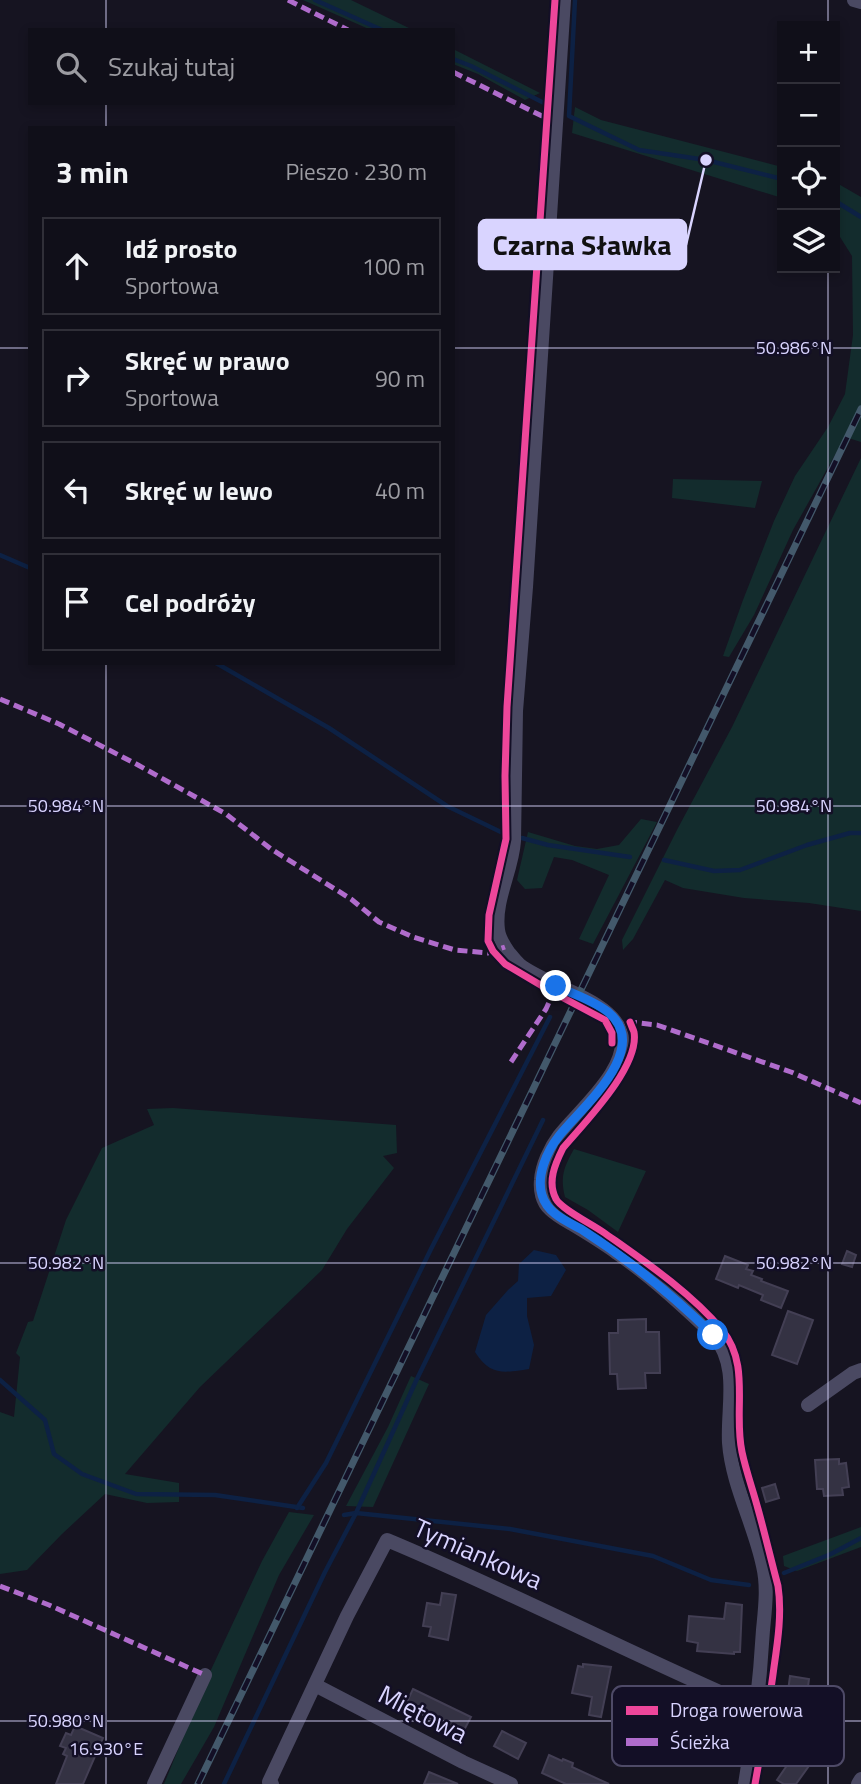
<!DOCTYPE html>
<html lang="pl">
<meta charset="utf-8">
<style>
body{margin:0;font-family:"Titillium Web",sans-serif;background:#1e1d26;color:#f1f3f6}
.controls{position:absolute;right:21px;top:21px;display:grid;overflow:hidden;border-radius:0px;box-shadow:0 4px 10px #0003}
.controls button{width:63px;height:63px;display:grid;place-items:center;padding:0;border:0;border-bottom:2px solid #302f38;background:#100f19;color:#f1f3f6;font:35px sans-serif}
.stop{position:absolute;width:21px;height:21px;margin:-16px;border:5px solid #1a73e8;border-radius:50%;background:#fff}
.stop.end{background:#1a73e8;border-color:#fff;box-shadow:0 2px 7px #0008}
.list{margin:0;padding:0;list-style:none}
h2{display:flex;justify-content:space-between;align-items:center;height:91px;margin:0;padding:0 28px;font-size:30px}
h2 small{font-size:23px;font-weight:400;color:#9c9ca2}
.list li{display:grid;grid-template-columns:46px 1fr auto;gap:21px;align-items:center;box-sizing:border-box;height:98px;margin:0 14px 14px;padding:0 14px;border:2px solid #302f38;border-radius:0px}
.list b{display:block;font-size:26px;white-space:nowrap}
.list p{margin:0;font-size:23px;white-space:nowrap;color:#9c9ca2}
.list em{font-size:23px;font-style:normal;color:#9c9ca2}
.icon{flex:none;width:38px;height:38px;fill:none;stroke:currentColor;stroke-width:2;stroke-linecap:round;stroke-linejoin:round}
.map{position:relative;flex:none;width:861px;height:1784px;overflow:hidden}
.search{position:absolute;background:#100f19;box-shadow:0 4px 10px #0003;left:28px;top:28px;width:427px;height:77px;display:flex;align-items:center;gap:18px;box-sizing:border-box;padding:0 24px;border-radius:0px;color:#9c9ca2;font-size:26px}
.panel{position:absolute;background:#100f19;box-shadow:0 4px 10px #0003;left:28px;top:126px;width:427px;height:539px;border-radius:0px}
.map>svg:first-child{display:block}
</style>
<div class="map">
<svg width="861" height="1784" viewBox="0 0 861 1784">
<rect width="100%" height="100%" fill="#161421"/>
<g fill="#132c2d">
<path d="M303 0H351L413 30H371Z"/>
<path d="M453 49 540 93 525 100 478 74 453 64Z"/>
<path d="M575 107 601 120 782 167V198L572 133Z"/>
<path d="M835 182 861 197V442L845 437 793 530 754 615 729 657 723 656 743 600 774 521 795 476 828 427 845 394 853 335 852 256 835 229Z"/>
<path d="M861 458V911L809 903 744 898 683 888 665 880 633 939 623 950 622 940 678 828 732 727Z"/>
<path d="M673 479 762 481 755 508 672 498Z"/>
<path d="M641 819 657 822 593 944 579 939 609 875 572 860 554 857 542 888 525 889 517 880 528 832 575 846 597 849 619 845Z"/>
<path d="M173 1108 396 1125 397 1153 383 1156 394 1168 347 1229 322 1270 200 1387 125 1474 179 1483V1502L147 1503 105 1494 62 1534 27 1570 0 1574V1412L14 1417 20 1357 16 1353 28 1322 33 1321 66 1220 102 1148 154 1125 147 1109Z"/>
<path d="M574 1149 646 1171 618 1232 588 1210 565 1197C560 1176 564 1167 574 1149Z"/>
<path d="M411 1376 429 1384 373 1507 346 1506 388 1427Z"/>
<path d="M289 1512 314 1515 279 1575 214 1727 181 1784H164L209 1674 262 1561Z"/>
<path d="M861 1527V1547L797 1571 784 1566 783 1556Z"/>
</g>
<path fill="#0d2144" d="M534 1250 556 1255 566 1270 551 1296 527 1298V1316L534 1345 529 1369C504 1373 490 1376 475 1352L486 1315 508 1290 518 1281 519 1264Z"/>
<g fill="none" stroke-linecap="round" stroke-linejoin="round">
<g stroke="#0d2144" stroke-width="4.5">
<path d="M315 0 382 30"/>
<path d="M575 0 569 116 639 150 706 160 782 179"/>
<path d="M453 59 471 66 546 104"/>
<path d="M835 201 861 217"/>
<path d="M0 555 30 568"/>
<path d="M216 663 329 728 447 806 505 834"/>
<path d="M522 838 548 845 630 857"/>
<path d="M664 860 714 871 740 870 807 845 850 833H861"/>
<path d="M0 1380 45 1420 54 1454 82 1474 136 1494 215 1495 303 1508"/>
<path d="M297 1508 326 1463 431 1249 550 1017"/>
<path d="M344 1515 356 1513 510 1529 653 1556 711 1580 749 1585"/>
<path d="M784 1573 831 1554 861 1538"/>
<path d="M224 1784 325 1572 356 1513 416 1381 543 1120"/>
</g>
</g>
<g fill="#343243" stroke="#433f54" stroke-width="2">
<path d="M847 1251 856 1255 852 1267 842 1264Z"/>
<path d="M725 1256 748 1265 746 1269 753 1271 751 1275 762 1279 761 1281 788 1291 781 1308 761 1300 763 1295 739 1285 738 1288 716 1279Z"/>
<path d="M788 1311 813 1320 797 1364 772 1355Z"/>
<path d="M646 1319V1332H659L660 1373H645L646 1388 618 1389 617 1374H610L609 1333H618V1320Z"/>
<path d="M839 1459V1464L846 1463 849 1487 842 1488 843 1495 824 1496 823 1489H817L815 1460Z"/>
<path d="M775 1484 779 1498 766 1502 762 1488Z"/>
<path d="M442 1593 456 1595 448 1640 429 1636 431 1627 423 1626 427 1603 440 1605Z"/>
<path d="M726 1603 742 1605 740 1652H734V1654L697 1651 698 1643 687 1641 689 1616 724 1619Z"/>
<path d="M583 1664 611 1667 601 1717 589 1715 592 1697 572 1693 578 1666 583 1667Z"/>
<path d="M790 1676 809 1679 806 1702 787 1699Z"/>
<path d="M413 1689 471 1717 462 1734 405 1706Z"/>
<path d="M75 1726 103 1738 83 1784H56L67 1756 63 1754 66 1748 60 1746 66 1733 71 1735Z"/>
<path d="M502 1731 526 1743 518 1759 494 1746Z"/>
<path d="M811 1736 824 1745 796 1784H784L777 1780 790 1761 792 1762Z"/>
<path d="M549 1755 562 1761 563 1759 573 1763 572 1767 609 1784H566L542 1773Z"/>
<path d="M429 1772 458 1784H424Z"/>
</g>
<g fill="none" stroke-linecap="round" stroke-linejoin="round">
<g stroke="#4a4962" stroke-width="14">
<path d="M564 0 526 587 516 711 514 841C512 871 494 900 498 930 499 938 504 946 509 953 513 957 516 962 520 965 547 986 608 999 620 1030 634 1066 578 1111 559 1136 550 1148 542 1165 541 1180 540 1190 542 1202 550 1209 556 1215 565 1220 572 1224 587 1233 602 1242 617 1253 652 1277 683 1306 714 1335 740 1368 727 1405 729 1443 732 1485 755 1526 763 1566 768 1587 765 1609 763 1630 760 1682 754 1733 745 1784"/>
<path d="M854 0 861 2"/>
<path d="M808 1405 853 1373 861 1370"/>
<path d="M315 1685 463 1762 511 1784"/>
<path d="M154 1784 205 1675"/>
<path d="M272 1784 269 1782 347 1616 387 1540C512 1592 632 1655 756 1708"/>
<path d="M858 1784 861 1779"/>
</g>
<g stroke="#43596b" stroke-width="7">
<path id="rail" d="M198 1784 861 409"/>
</g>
<use href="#rail" stroke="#130f26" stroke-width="4.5" stroke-dasharray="13" stroke-linecap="butt"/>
<g stroke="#b06ccc" stroke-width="5" stroke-dasharray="10 5" stroke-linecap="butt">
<path d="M288 0 348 30"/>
<path d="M453 72 546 118H552"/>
<path d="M0 699 59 724 138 765 226 814 271 849 351 899 379 922 413 937 455 950 488 953 505 947"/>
<path d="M631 1025 630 1022 657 1025 791 1072 861 1103"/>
<path d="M511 1062 546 1009 555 989"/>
<path d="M0 1586 49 1605 205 1675"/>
</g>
<g stroke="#130f26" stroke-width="11">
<g id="cycleway">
<path d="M555 0 507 707 505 776 506 839 489 915 488 941 493 951 505 964 554 993 605 1020 612 1033V1043"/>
<path d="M630 1022C631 1025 633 1029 634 1032 640 1067 584 1123 563 1148 555 1164 547 1182 556 1199 561 1209 592 1224 603 1232 644 1261 689 1291 722 1330 751 1365 733 1411 742 1452 746 1471 753 1490 758 1509 765 1534 771 1560 778 1586 782 1612 778 1640 774 1667 769 1706 762 1745 755 1784"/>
</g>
</g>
<use href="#cycleway" stroke="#ed469a" stroke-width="7"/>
</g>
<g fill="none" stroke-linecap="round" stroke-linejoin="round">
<path stroke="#1a73e8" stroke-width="9" d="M556 986C573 994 593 1000 608 1012 653 1049 581 1108 559 1136 547 1151 536 1176 542 1195 547 1213 566 1221 581 1229 629 1260 673 1295 713 1335"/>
</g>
<path fill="none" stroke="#d9d4ff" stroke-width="2" stroke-opacity="0.45" d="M106 0V30M828 0V26M106 103V128M828 268V1784M0 348H30M453 348H861M106 663V1784M0 806H861M0 1263H861M0 1721H861"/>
<g text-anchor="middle" stroke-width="5" stroke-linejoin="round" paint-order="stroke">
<g font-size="26" fill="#d9d4ff" stroke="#130f26">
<text transform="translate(478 1554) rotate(24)" y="9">Tymiankowa</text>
<text transform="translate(423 1714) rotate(27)" y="9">Miętowa</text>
</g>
</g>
<rect x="612" y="1686" width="232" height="80" rx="10" fill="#130f26" stroke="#4e4a67" stroke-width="2"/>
<rect x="626" y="1706" width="32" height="9" fill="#ed469a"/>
<rect x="626" y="1738" width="32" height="8" fill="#b06ccc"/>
<g font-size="19" fill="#d9d4ff">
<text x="670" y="1717">Droga rowerowa</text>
<text x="670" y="1749">Ścieżka</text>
</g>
<g font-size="18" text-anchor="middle" fill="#d9d4ff" stroke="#130f26" stroke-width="5" stroke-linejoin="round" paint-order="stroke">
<text x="794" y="354">50.986°N</text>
<text x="66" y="812">50.984°N</text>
<text x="794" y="812">50.984°N</text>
<text x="66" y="1269">50.982°N</text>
<text x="794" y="1269">50.982°N</text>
<text x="66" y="1727">50.980°N</text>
<text x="106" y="1755">16.930°E</text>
</g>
<path fill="none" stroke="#d9d4ff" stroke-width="2.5" d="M706 160L686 245"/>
<circle fill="#d9d4ff" stroke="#130f26" stroke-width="2.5" cx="706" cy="160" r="7"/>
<rect fill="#d9d4ff" stroke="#d9d4ff" stroke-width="2.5" x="479" y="220" width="207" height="49" rx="7"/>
<g font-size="28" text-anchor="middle" font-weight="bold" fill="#111">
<text x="582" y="255">Czarna Sławka</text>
</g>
</svg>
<div class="controls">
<button>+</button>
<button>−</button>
<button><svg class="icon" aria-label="locate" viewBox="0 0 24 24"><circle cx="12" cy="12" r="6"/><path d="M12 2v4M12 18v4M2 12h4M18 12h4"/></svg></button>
<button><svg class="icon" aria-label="layers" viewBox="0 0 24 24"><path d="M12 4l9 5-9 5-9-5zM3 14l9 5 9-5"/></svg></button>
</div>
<div class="stop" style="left:713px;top:1335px"></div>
<div class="stop end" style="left:556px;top:986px"></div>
<div class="search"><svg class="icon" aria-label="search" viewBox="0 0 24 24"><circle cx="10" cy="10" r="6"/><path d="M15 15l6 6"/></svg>Szukaj tutaj</div>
<section class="panel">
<h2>3 min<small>Pieszo · 230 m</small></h2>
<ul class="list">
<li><svg class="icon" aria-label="ahead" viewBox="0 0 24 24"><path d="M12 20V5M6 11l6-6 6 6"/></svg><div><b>Idź prosto</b><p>Sportowa</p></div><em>100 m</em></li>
<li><svg class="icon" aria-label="right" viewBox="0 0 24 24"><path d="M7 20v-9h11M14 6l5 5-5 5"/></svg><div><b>Skręć w prawo</b><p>Sportowa</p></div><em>90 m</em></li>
<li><svg class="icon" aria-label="left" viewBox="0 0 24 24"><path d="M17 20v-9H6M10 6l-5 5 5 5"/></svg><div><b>Skręć w lewo</b></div><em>40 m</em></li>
<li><svg class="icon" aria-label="arrive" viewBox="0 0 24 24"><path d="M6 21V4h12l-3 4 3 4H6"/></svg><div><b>Cel podróży</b></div></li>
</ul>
</section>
</div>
